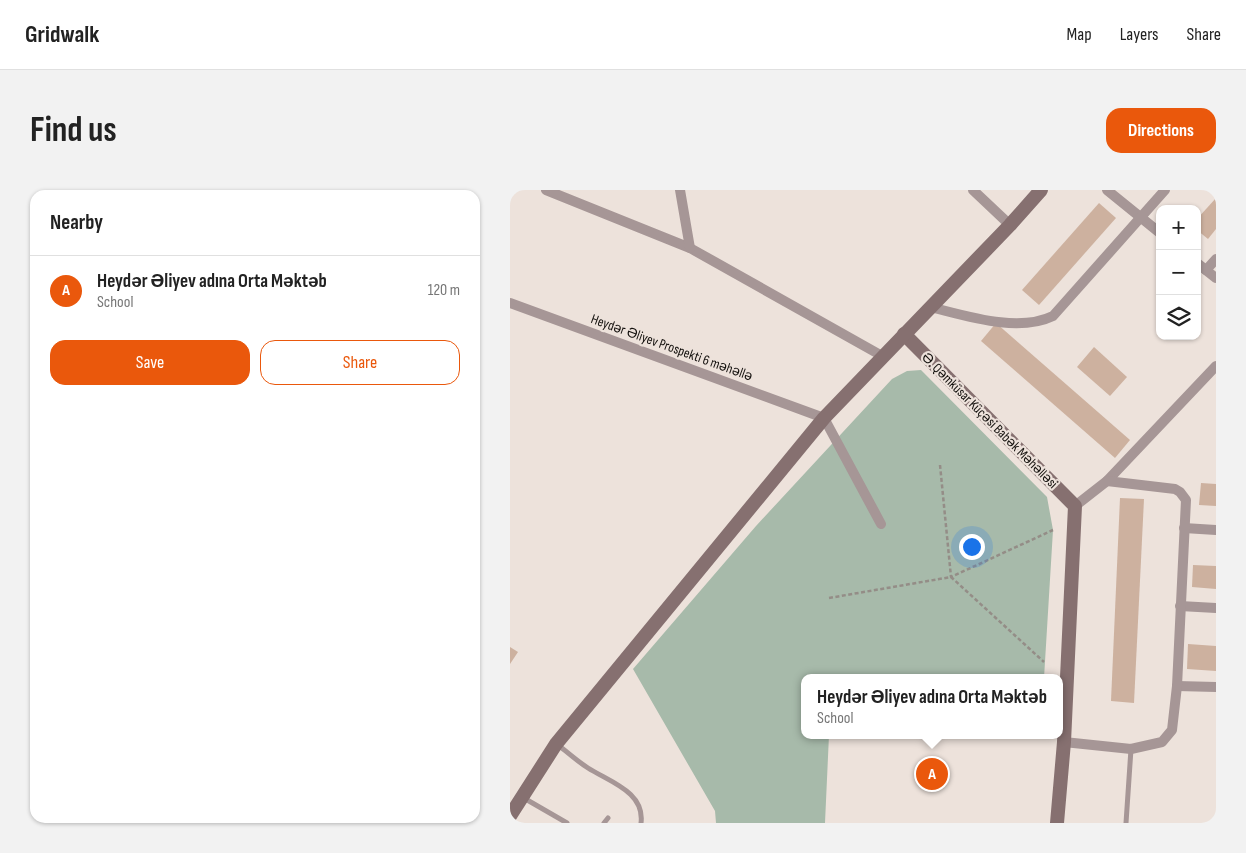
<!DOCTYPE html>
<meta charset="utf-8">
<style>
body{margin:0;font-family:"Sofia Sans Condensed",sans-serif;background:#f2f2f2;color:#222}
.controls{position:absolute;right:15px;top:15px;display:grid;overflow:hidden;border-radius:10px;box-shadow:0 1px 4px #0004}
.controls button{width:45px;height:45px;display:grid;place-items:center;padding:0;border:0;border-bottom:1px solid #e0e0e0;background:#fff;color:#222;font:25px sans-serif}
.you{position:absolute;left:461px;top:356px;width:18px;height:18px;margin:-12px;border:4px solid #fff;border-radius:50%;background:#1a73e8;box-shadow:0 0 0 8px #1a73e833}
.badge{display:grid;place-items:center;width:32px;height:32px;border-radius:50%;background:#ea580c;color:#fff;font-size:16px;font-weight:700}
.pin{position:absolute;translate:-50% -50%;border:2px solid #fff;box-shadow:0 1px 5px #0006}
.popup{position:absolute;left:291px;top:484px;width:262px;height:65px;box-sizing:border-box;display:grid;place-content:center;border-radius:10px;background:#fff;filter:drop-shadow(0 1px 4px #0005);font-size:16px;white-space:nowrap;color:#767676}
.popup b{font-size:19px;color:#222}
.popup::after{content:'';position:absolute;left:50%;top:100%;margin-left:-10px;border:10px solid transparent;border-top-color:#fff}
.list{margin:0;padding:0;list-style:none}
h2{display:flex;justify-content:space-between;align-items:center;height:65px;margin:0;padding:0 20px;font-size:21px}
h2 small{font-size:16px;font-weight:400;color:#767676}
.list li{display:grid;grid-template-columns:32px 1fr auto;gap:15px;align-items:center;box-sizing:border-box;height:70px;padding:0 20px;border-top:1px solid #e0e0e0}
.list b{display:block;font-size:19px;white-space:nowrap}
.list p{margin:0;font-size:16px;white-space:nowrap;color:#767676}
.list em{font-size:16px;font-style:normal;color:#767676}
.actions{display:flex;gap:10px;padding:15px 20px}
.actions a{flex:1;padding:11px 0;border:1px solid #ea580c;border-radius:15px;text-align:center;font-size:18px;color:#ea580c}
.actions .main{background:#ea580c;color:#fff}
.icon{flex:none;width:28px;height:28px;fill:none;stroke:currentColor;stroke-width:2;stroke-linecap:round;stroke-linejoin:round}
.map{position:relative;flex:none;width:706px;height:633px;overflow:hidden;border-radius:15px}
header{display:flex;align-items:center;gap:30px;box-sizing:border-box;height:70px;padding:0 25px;background:#fff;border-bottom:1px solid #e0e0e0}
header strong{font-size:24px}
nav{display:flex;gap:28px;margin-inline-start:auto;font-size:18px}
.intro{display:flex;align-items:center;justify-content:space-between;box-sizing:border-box;height:120px;padding:0 30px}
h1{margin:0;font-size:35px}
.button{padding:12px 22px;border-radius:15px;background:#ea580c;color:#fff;font-size:18px;font-weight:700}
main{display:flex;gap:30px;padding:0 30px}
aside{flex:1;background:#fff;border-radius:15px;box-shadow:0 1px 4px #0004}
.map>svg:first-child{display:block}
</style>
<header>
<strong>Gridwalk</strong>
<nav><a>Map</a><a>Layers</a><a>Share</a></nav>
</header>
<div class="intro"><h1>Find us</h1><a class="button">Directions</a></div>
<main>
<aside>
<h2>Nearby<small></small></h2>
<ul class="list">
<li><span class="badge">A</span><div><b>Heydər Əliyev adına Orta Məktəb</b><p>School</p></div><em>120 m</em></li>
</ul>
<div class="actions"><a class="main">Save</a><a>Share</a></div>
</aside>
<div class="map">
<svg width="706" height="633" viewBox="0 0 706 633">
<rect width="100%" height="100%" fill="#ede2db"/>
<path fill="#a7baaa" d="M411 180 537 307 543 340 534 488H294V545H319L315 633H206L205 621 123 479 246 336 382 189 397 181Z"/>
<g fill="#cdb19f">
<path d="M706 8V39L698 49 687 40V29Z"/>
<path d="M589 13 606 28 529 115 512 100Z"/>
<path d="M486 133 620 250 605 268 471 151Z"/>
<path d="M584 157 617 187 600 206 567 177Z"/>
<path d="M691 293 706 294V316L689 315Z"/>
<path d="M610 308 634 309 624 513 601 511Z"/>
<path d="M683 375 706 376V399L682 397Z"/>
<path d="M678 454 706 456V481L677 479Z"/>
<path d="M0 457 8 462 0 474Z"/>
</g>
<g fill="none" stroke-linecap="round" stroke-linejoin="round">
<g stroke="#948d87" stroke-width="2.5" stroke-dasharray="4 2.5" stroke-linecap="butt">
<path d="M430 275 441 387 543 340"/>
<path d="M319 408 441 387 534 472"/>
</g>
<g stroke="#a69696" stroke-width="5">
<path d="M47 554C57 562 67 571 78 578 100 592 135 602 131 633"/>
<path d="M12 607 57 633"/>
<path d="M94 633 98 628"/>
<path d="M616 633 621 559"/>
</g>
<g stroke="#a69696" stroke-width="10">
<path d="M36 0 180 58 374 167"/>
<path d="M170 0 180 58"/>
<path d="M463 0 500 35"/>
<path d="M597 0 650 43"/>
<path d="M687 73 706 88"/>
<path d="M696 80 706 69"/>
<path d="M0 113 314 228 371 334"/>
<path d="M420 117C457 126 508 143 543 126L655 0"/>
<path d="M565 316 597 291 706 176"/>
<path d="M674 338 706 340"/>
<path d="M670 416 706 418"/>
<path d="M667 496 706 497"/>
<path d="M554 552 621 559 652 552 662 540 667 496 676 310 670 302 665 299 597 291"/>
</g>
<g stroke="#867070" stroke-width="14">
<path d="M394 144 565 316 554 552 547 633"/>
<path d="M0 626 46 554 314 228 500 35 531 0"/>
</g>
</g>
<g text-anchor="middle" stroke-width="4.5" stroke-linejoin="round" paint-order="stroke">
<g font-size="14" fill="#13100d" stroke="#ede2db">
<text transform="translate(162 157) rotate(20)" y="5">Heydər Əliyev Prospekti 6 məhəllə</text>
<text transform="translate(480 230) rotate(45)" y="5">Ə. Qəmküsar Küçəsi Babək Məhəlləsi</text>
</g>
</g>
</svg>
<div class="controls">
<button>+</button>
<button>−</button>
<button><svg class="icon" aria-label="layers" viewBox="0 0 24 24"><path d="M12 4l9 5-9 5-9-5zM3 14l9 5 9-5"/></svg></button>
</div>
<div class="you"></div>
<div class="pin badge" style="left:422px;top:584px">A</div>
<div class="popup"><b>Heydər Əliyev adına Orta Məktəb</b>School</div>
</div>
</main>
